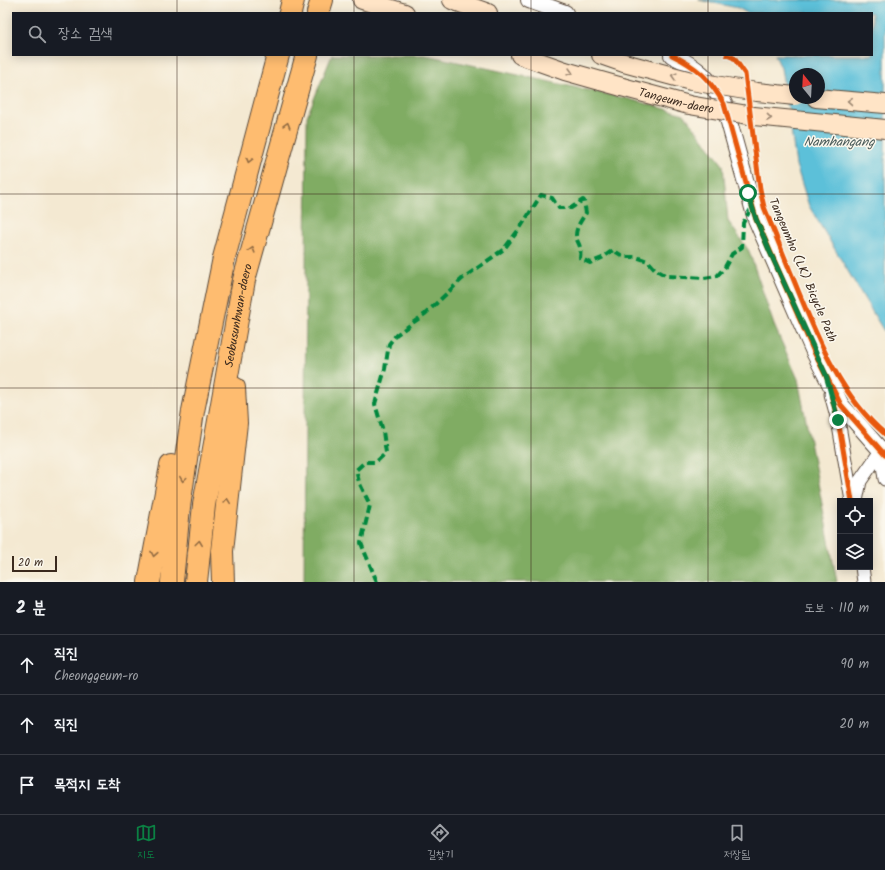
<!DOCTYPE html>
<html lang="ko">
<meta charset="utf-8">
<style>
body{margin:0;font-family:Kalam,"Poor Story",sans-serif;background:#20242c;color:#f1f3f6}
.controls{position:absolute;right:12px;bottom:12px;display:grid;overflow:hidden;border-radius:0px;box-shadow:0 2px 10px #0003}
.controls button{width:36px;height:36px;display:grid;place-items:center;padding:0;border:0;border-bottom:1px solid #363941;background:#171b24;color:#f1f3f6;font:20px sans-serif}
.compass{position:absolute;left:789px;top:68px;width:36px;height:36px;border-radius:50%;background:#171b24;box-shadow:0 2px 10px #0003;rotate:342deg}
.scale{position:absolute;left:12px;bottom:10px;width:45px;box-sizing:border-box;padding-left:4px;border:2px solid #3b2a1e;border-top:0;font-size:11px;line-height:14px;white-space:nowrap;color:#3b2a1e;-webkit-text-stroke:3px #fbf7ec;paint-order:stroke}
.stop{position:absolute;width:12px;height:12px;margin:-9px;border:3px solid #0b8043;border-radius:50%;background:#fff}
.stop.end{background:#0b8043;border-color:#fff;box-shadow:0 1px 4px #0008}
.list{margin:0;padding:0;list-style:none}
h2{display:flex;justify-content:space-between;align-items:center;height:52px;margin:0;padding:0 16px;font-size:17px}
h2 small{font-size:13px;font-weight:400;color:#9ea1a6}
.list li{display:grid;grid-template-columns:26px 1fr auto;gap:12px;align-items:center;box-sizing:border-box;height:60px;padding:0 16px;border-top:1px solid #363941}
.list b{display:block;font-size:15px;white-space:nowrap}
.list p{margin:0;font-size:13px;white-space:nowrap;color:#9ea1a6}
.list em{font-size:13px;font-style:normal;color:#9ea1a6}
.icon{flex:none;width:22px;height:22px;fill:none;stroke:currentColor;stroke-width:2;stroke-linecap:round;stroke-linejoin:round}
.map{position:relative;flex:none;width:885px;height:582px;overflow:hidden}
.search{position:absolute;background:#171b24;box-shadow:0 2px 10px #0003;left:12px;right:12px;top:12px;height:44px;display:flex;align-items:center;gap:10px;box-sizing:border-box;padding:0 14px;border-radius:0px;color:#9ea1a6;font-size:15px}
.sheet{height:232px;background:#171b24}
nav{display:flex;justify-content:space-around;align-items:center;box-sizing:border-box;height:56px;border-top:1px solid #363941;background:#171b24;font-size:11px;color:#9ea1a6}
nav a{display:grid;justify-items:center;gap:2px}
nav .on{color:#0b8043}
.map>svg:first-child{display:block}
</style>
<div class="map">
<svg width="885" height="582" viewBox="0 0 885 582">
<rect width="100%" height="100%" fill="#fbf7ec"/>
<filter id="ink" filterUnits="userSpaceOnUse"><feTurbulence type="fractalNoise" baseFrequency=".025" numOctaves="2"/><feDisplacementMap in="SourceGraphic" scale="8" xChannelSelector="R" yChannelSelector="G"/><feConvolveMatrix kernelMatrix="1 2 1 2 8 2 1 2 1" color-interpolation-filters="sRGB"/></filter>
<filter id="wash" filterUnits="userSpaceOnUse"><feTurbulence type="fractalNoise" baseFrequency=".012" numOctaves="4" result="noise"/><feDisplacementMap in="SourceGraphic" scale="16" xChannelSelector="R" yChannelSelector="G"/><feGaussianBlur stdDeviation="0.9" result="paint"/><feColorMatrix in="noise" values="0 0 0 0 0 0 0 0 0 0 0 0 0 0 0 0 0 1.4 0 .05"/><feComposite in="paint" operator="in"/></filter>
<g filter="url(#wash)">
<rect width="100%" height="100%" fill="#f4e9d2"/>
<path fill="#80ac64" stroke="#5e6b41" d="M332 55H426L629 99 684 114 723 165 728 221 749 251 774 325 798 379 837 582H304L307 116Z"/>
<path fill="#5bc0d9" stroke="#4b757c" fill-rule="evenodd" d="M699 0H885V333L809 206 796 165 788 107 781 68 775 55H872V13H747L738 8ZM795 74H819V98H795Z"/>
</g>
<g filter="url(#ink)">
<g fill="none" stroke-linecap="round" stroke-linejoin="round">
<g stroke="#574739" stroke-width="15">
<g id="minor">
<path d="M831 394 838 420 852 501"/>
<path d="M881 451 885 479"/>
<path d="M856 501 860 481 881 451"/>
<path d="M862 567 864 582"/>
</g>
</g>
<g stroke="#574739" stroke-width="18">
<g id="tertiary">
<path d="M529 0 565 13"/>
<path d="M672 55C697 67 710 79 724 104L756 219 814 352 841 405 885 455"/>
</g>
</g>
<g stroke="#574739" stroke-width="20">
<g id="secondary">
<path d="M362 0 405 13"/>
<path d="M452 0 488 13"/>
<path d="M520 55 565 71 622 87"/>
<path d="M601 55 624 63"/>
<path d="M816 98 885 104"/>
</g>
</g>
<g stroke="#574739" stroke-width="24">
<g id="trunk">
<path d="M290 13 293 0"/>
<path d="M318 13 322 0"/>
<path d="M149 582 171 466"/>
<path d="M172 582 179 507 193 411 224 258 278 55"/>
<path id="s1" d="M196 582 204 505 244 280 307 55"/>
<path d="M223 582 222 551 236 423 234 388"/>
</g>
</g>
<use href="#minor" stroke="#fff" stroke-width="13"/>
<use href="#tertiary" stroke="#fff" stroke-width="16"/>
<use href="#secondary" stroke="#ffe4c6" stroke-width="18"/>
<use href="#trunk" stroke="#febc70" stroke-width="22"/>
<g stroke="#574739" stroke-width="20" stroke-linecap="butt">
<g id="secondary-bridge">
<path d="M624 63 691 81 757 92 795 96"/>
<path id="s2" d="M622 87 689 105 754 116 885 129"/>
</g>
</g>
<use href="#secondary-bridge" stroke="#ffe4c6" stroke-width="18"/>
<path stroke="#00873e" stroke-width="4" stroke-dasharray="8 4" stroke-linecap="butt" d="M377 582 361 543 370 505 359 482 356 470 365 462H376L386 453 383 431 375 404 385 369 389 344 396 335 425 314 462 279 504 249 520 228 541 195 552 198 559 208H571L583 200 584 201 586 213C582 219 576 227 576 235 577 245 582 243 580 258L590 263 602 258 613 250 624 257H636L648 261 656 270 667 276 704 278 717 276 725 267 732 254 742 247 743 223 752 207"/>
<g stroke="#fbf7ec" stroke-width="8">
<g id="cycleway">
<path d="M672 55C697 67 710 79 724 104L756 219 814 352 841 405 885 455"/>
<path d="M727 55 734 58 745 74 760 189 764 207C774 232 785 258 795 283 817 337 840 396 885 434"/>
<path d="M832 397 838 420 852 501"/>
</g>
</g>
<use href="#cycleway" stroke="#e8590c" stroke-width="5"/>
</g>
<defs><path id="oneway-chevron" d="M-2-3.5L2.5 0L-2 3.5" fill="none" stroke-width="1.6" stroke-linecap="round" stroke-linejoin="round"/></defs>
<g stroke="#9d8772">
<use href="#oneway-chevron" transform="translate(570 72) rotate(16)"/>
<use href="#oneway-chevron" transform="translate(674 76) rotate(-165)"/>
<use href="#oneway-chevron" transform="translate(850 101) rotate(-176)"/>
<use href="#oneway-chevron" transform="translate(769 118) rotate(6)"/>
</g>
<g stroke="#936c43">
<use href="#oneway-chevron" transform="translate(287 125) rotate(-74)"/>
<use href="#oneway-chevron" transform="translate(249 160) rotate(105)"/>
<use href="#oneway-chevron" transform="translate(252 250) rotate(-74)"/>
<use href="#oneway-chevron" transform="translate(183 479) rotate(98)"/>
<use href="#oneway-chevron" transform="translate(227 501) rotate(-84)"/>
<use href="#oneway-chevron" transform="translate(199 543) rotate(-83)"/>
<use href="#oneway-chevron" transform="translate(154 554) rotate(100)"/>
</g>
</g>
<g fill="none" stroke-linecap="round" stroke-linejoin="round" filter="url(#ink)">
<path stroke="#0b8043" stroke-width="5" d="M748 193 756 219 770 252 826 375 838 420"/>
</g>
<path fill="none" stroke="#3b2a1e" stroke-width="1" stroke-opacity="0.55" d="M177 0V13M354 0V13M531 0V13M708 0V13M177 55V582M354 55V582M531 55V582M708 55V582M0 194H885M0 388H885"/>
<g text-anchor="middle" stroke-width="3" stroke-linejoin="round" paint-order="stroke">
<g font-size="12" fill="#3b2a1e" stroke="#fbf7ec">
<text dy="4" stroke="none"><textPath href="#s2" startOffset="56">Tangeum-daero</textPath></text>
<text transform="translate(803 270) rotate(67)" y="4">Tangeumho (LK) Bicycle Path</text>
<text dy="4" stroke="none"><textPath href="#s1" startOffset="270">Seobusunhwan-daero</textPath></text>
</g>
<g font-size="13" font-style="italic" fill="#455756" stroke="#fbf7ec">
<text x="839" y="146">Namhangang</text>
</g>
</g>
</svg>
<div class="controls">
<button><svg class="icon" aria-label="locate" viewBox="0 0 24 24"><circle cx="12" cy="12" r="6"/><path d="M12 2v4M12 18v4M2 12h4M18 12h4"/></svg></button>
<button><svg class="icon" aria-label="layers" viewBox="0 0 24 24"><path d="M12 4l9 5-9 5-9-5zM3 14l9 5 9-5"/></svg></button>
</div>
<svg class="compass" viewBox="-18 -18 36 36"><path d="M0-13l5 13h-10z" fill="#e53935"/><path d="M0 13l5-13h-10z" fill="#9ea1a6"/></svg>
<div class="scale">20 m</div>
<div class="stop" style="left:748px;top:193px"></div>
<div class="stop end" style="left:838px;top:420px"></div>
<div class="search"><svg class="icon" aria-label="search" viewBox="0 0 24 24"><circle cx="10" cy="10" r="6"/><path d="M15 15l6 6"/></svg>장소 검색</div>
</div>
<section class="sheet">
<h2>2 분<small>도보 · 110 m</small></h2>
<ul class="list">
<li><svg class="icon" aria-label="ahead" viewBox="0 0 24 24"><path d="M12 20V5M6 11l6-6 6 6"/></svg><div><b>직진</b><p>Cheonggeum-ro</p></div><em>90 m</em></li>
<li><svg class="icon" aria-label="ahead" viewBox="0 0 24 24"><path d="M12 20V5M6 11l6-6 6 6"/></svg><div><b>직진</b></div><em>20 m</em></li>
<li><svg class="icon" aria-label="arrive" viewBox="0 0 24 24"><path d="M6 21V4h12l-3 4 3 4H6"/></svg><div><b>목적지 도착</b></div></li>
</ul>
</section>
<nav>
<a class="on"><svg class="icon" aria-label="map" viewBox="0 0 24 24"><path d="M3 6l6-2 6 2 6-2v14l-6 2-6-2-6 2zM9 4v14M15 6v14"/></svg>지도</a>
<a><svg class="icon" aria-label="directions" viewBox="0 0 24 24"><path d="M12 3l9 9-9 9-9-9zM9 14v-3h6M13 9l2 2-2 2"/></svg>길찾기</a>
<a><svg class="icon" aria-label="saved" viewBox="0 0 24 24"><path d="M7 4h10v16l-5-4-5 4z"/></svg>저장됨</a>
</nav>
